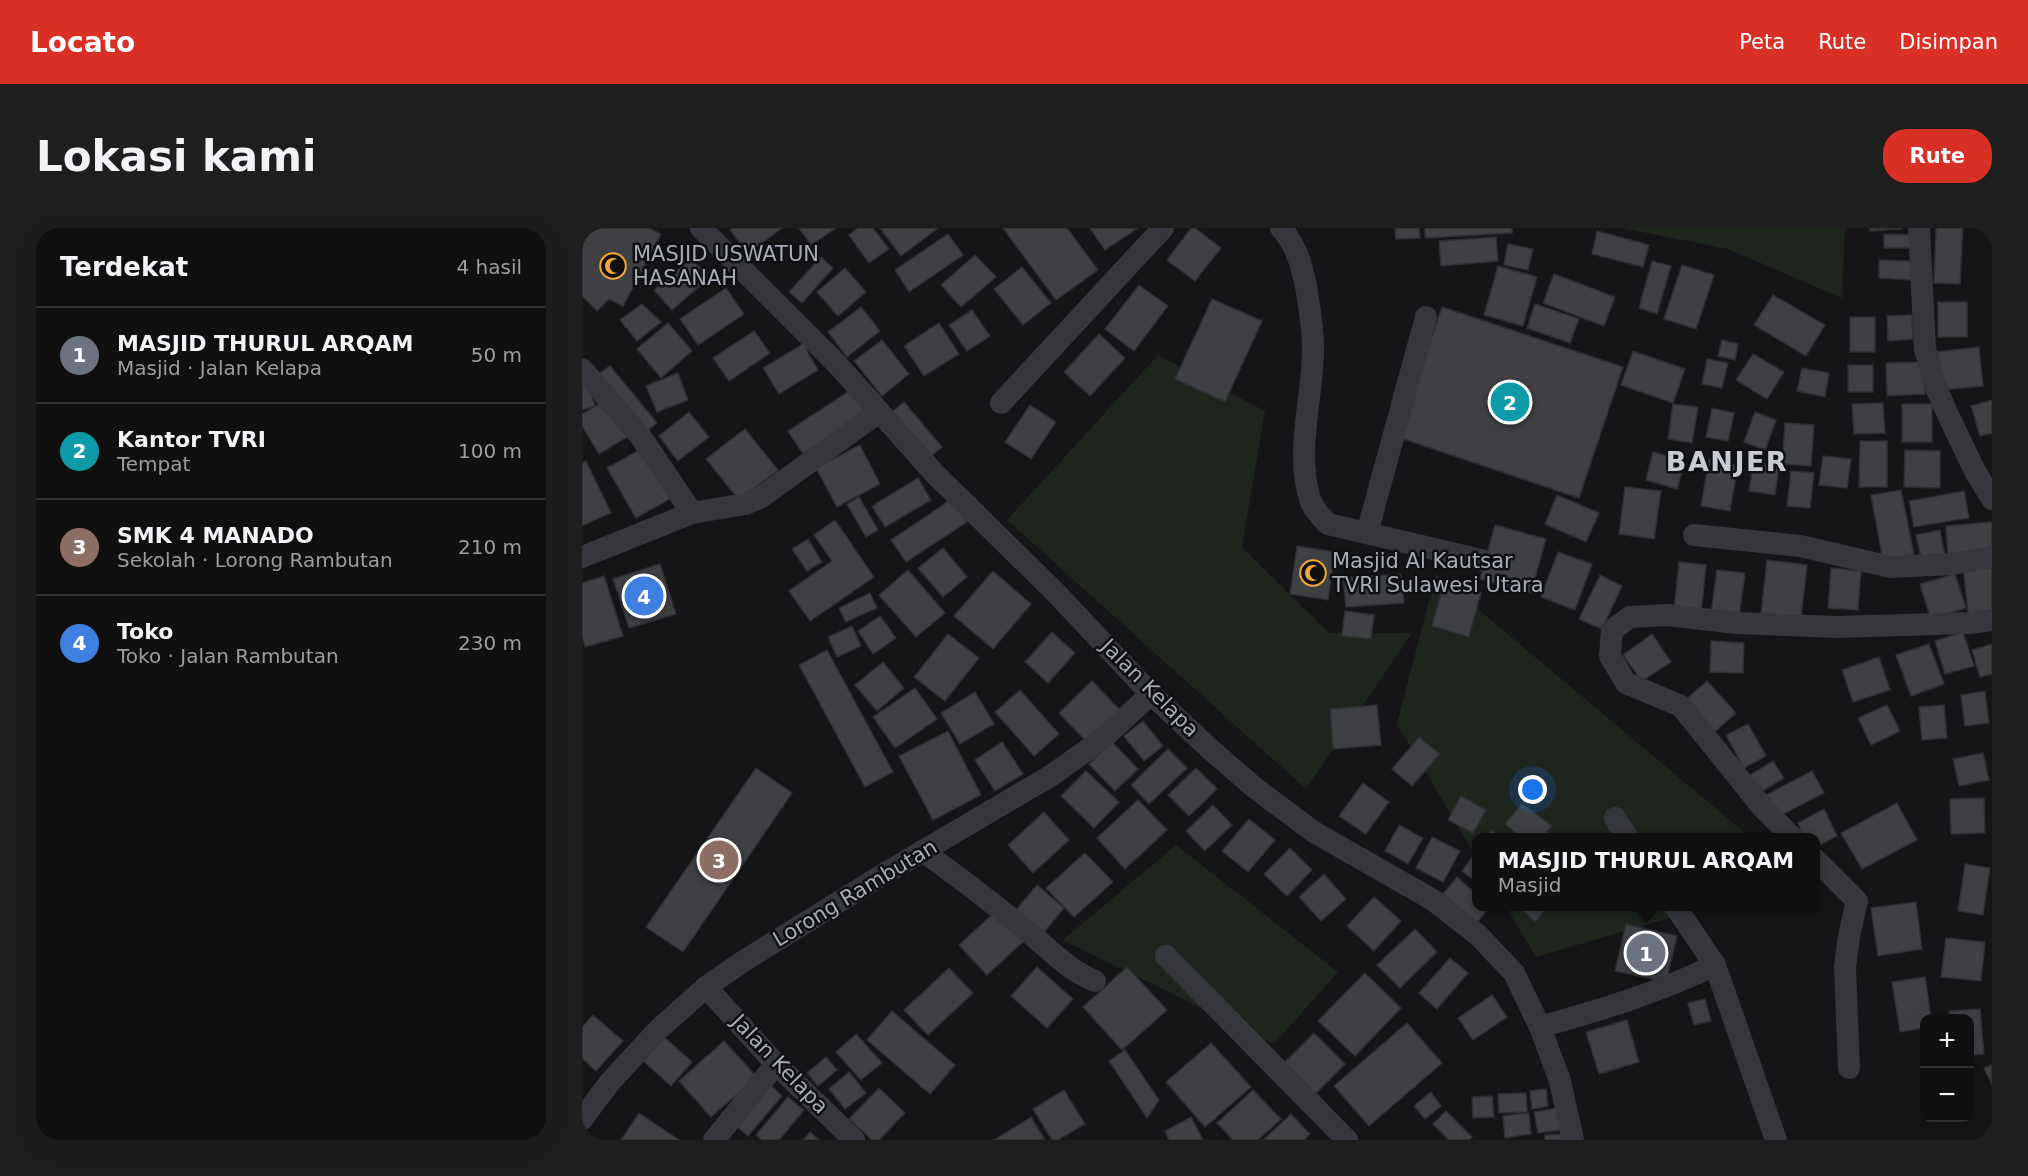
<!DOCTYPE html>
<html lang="id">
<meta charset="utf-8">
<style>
body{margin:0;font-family:"DejaVu Sans",sans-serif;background:#1e1e1f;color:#f1f3f6}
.controls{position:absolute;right:18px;bottom:18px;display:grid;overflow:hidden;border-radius:12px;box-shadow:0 6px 24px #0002}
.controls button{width:54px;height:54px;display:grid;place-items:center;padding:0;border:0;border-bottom:2px solid #303031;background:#101011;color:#f1f3f6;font:30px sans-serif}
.you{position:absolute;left:951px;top:562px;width:21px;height:21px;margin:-15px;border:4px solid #fff;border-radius:50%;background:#1a73e8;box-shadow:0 0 0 9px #1a73e833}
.badge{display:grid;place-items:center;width:39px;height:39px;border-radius:50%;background:#d93025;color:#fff;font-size:20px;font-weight:700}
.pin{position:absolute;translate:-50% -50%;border:3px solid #fff;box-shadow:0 2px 6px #0006}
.popup{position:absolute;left:890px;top:605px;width:348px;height:78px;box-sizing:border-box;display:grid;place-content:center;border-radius:12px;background:#101011;filter:drop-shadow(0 2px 4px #0005);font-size:20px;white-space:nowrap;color:#9c9d9f}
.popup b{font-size:22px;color:#f1f3f6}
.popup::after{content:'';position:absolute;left:50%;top:100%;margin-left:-12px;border:12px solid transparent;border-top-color:#101011}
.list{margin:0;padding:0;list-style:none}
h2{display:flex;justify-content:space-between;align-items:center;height:78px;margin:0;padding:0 24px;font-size:26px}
h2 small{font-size:20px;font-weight:400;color:#9c9d9f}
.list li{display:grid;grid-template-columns:39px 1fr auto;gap:18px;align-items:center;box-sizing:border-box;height:96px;padding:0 24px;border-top:2px solid #303031}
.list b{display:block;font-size:22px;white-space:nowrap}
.list p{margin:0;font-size:20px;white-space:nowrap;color:#9c9d9f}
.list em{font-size:20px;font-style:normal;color:#9c9d9f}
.map{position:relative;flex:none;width:1410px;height:912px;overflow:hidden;border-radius:24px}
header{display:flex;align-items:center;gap:36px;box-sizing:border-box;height:84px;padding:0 30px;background:#d93025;color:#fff}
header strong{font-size:28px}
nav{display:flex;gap:33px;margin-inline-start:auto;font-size:21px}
.intro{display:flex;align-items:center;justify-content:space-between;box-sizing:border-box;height:144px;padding:0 36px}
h1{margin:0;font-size:42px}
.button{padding:15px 27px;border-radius:24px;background:#d93025;color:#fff;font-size:21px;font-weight:700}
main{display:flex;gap:36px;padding:0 36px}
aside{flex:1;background:#101011;border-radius:24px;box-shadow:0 6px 24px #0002}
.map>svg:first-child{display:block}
</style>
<header>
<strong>Locato</strong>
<nav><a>Peta</a><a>Rute</a><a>Disimpan</a></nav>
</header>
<div class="intro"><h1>Lokasi kami</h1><a class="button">Rute</a></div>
<main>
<aside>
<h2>Terdekat<small>4 hasil</small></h2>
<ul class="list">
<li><span class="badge" style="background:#6b7280">1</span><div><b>MASJID THURUL ARQAM</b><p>Masjid · Jalan Kelapa</p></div><em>50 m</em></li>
<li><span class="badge" style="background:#0f9aa8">2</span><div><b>Kantor TVRI</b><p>Tempat</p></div><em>100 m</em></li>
<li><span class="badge" style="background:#8d6e63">3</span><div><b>SMK 4 MANADO</b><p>Sekolah · Lorong Rambutan</p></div><em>210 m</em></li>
<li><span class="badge" style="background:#3f7fe0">4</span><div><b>Toko</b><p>Toko · Jalan Rambutan</p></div><em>230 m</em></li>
</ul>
</aside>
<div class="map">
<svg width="1410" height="912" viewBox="0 0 1410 912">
<rect width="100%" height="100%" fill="#151517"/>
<g fill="#1d251d">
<path d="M1040 0H1263L1260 70 1146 21Z"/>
<path d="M576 127 683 183 660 319 747 405H830L724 561 425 292Z"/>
<path d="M854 346 1168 609 894 610V629L815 496Z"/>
<path d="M594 617 756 744 692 816 481 712Z"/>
<path d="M924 679H1125L954 729Z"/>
</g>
<g fill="#3f4044" stroke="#2f2f33" stroke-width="1.5">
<path d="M4 0H67L79 6 41 78 27 71 15 83 0 68V8Z"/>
<path d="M150 0H200L166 25 148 2Z"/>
<path d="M217 0H254L229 17Z"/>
<path d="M276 0H291L307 21 287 35 267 7Z"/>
<path d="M298 0H356L319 28Z"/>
<path d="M421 0H485L516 42 474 72Z"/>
<path d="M508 0H556L523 22Z"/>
<path d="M609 0H613L639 20 613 53 585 32Z"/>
<path d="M813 0H837L838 10 814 11Z"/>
<path d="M843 0H930V5L843 10Z"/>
<path d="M1288 0H1319V1L1288 3Z"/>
<path d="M1354 0H1381L1378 56 1352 55Z"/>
<path d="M1015 3 1067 17 1061 39 1010 26Z"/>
<path d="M366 6 381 27 327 64 313 42Z"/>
<path d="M1302 6 1328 7V20H1302Z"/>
<path d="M914 9 916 33 859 38 857 13Z"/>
<path d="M926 16 951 21 946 42 922 37Z"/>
<path d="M393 27 414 49 379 79 359 57Z"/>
<path d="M239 29 251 40 220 75 207 64Z"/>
<path d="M110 30 127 50 90 82 72 62Z"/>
<path d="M1297 32 1330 33 1329 52 1297 50Z"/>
<path d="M1070 33 1089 38 1075 86 1057 80Z"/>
<path d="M1100 37 1132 47 1114 101 1082 91Z"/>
<path d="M916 38 955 49 941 98 902 87Z"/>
<path d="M440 39 469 75 441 97 412 61Z"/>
<path d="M263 40 284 64 256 88 235 64Z"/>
<path d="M972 46 1033 69 1022 98 961 75Z"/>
<path d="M557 57 586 78 552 123 523 101Z"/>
<path d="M144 60 162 86 116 117 98 91Z"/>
<path d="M1191 67 1243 97 1224 128 1172 97Z"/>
<path d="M630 71 680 93 643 174 593 151Z"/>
<rect x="1356" y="74" width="29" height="35"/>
<path d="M60 76 79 94 55 113 38 92Z"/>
<path d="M953 76 997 91 988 115 945 100Z"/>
<path d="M279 79 298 103 265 129 246 104Z"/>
<path d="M860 79 1041 139 997 270 816 209Z"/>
<path d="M390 82 408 108 385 123 367 97Z"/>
<path d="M1330 87 1331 111 1306 113 1305 88Z"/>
<rect x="1268" y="89" width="25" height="35"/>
<path d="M86 95 110 123 79 150 55 121Z"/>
<path d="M357 95 377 126 342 148 322 118Z"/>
<path d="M172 103 188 125 147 153 131 130Z"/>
<path d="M517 106 543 130 508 168 482 144Z"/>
<path d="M300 112 327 146 300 168 272 133Z"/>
<path d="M1140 112 1156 116 1153 132 1136 128Z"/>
<path d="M221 116 236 142 197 166 181 140Z"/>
<path d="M1397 119 1401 158 1359 162 1355 124Z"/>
<path d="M1051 123 1103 141 1091 175 1039 157Z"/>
<path d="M1171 126 1202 144 1185 171 1154 152Z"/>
<path d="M1125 131 1146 135 1140 160 1120 156Z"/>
<path d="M1342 134 1343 166 1305 168 1304 135Z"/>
<rect x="1266" y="137" width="25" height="27"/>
<path d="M28 138 75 195 61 206 14 148Z"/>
<path d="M1220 140 1247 145 1243 169 1215 163Z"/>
<path d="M0 143 13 178 0 182Z"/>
<path d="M96 145 106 172 75 184 64 158Z"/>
<path d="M269 162 284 185 221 226 206 203Z"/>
<path d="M1410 172V205L1398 208 1389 178Z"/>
<path d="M22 173 45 209 17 226 0 198V186Z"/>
<path d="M322 174 360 219 347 230 309 185Z"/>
<path d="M1301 175 1303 205 1272 206 1270 176Z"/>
<path d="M1091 176 1116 179 1110 215 1086 211Z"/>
<rect x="1320" y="176" width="30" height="38"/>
<path d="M448 177 474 194 449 231 423 214Z"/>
<path d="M1130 180 1152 185 1146 213 1124 209Z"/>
<path d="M107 184 127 209 96 233 77 208Z"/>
<path d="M1173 184 1194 192 1183 222 1162 214Z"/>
<path d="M1203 195 1232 197 1229 238 1200 236Z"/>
<path d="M163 201 196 242 157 272 124 231Z"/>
<path d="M1278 213H1305V259H1277Z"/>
<path d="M278 217 298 256 255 279 234 240Z"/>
<path d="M64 218 93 268 54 290 25 240Z"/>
<path d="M1323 222 1358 223V260L1322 259Z"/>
<path d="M1071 224 1103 233 1095 261 1064 252Z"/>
<path d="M1241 228 1269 231 1265 260 1237 257Z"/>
<path d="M1127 231 1156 237 1148 283 1119 278Z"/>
<path d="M4 233 29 285 0 298V235Z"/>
<path d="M1171 235 1197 238 1193 267 1167 263Z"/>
<path d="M1209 243 1232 245 1228 280 1205 278Z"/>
<path d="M336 250 349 272 303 299 290 278Z"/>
<path d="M1043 259 1079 263 1072 311 1037 306Z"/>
<path d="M1319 262 1332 327 1301 333 1289 267Z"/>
<path d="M1382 263 1387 290 1332 299 1327 273Z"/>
<path d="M975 267 1017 285 1004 314 963 296Z"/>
<path d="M277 269 296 302 284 309 265 276Z"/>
<path d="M370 271 385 294 324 334 309 312Z"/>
<path d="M253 292 292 349 228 393 207 363 250 333 232 307Z"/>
<path d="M1410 294V323L1366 327 1364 298Z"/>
<path d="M913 297 964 311 949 365 898 351Z"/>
<path d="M1358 302 1364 333 1341 338 1334 307Z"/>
<path d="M226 311 240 334 225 343 210 321Z"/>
<path d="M715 318 753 324 746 372 708 366Z"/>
<path d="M361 320 385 349 361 369 336 340Z"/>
<path d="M976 324 1010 336 993 382 959 369Z"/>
<path d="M1185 332 1225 337 1219 390 1179 385Z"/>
<path d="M1097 334 1124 337 1119 386 1092 383Z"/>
<path d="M78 336 94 386 47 400 31 351Z"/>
<path d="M1410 336V390L1387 393 1381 339Z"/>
<path d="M1249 340 1279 343 1276 382 1246 380Z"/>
<path d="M326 342 363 385 334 409 297 367Z"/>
<path d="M1135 342 1163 345 1157 390 1129 386Z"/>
<path d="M411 343 449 376 411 421 372 388Z"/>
<path d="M819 346 822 375 764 379 761 350Z"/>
<path d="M1373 346 1384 380 1349 391 1338 356Z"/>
<path d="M1018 347 1040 358 1020 401 997 391Z"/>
<path d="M22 348 41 408 3 419 0 408V355Z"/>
<path d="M862 355 899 365 887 409 850 398Z"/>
<path d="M288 365 295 380 264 394 257 380Z"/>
<path d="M763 383 792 387 789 411 760 408Z"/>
<path d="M298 388 314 410 291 426 276 403Z"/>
<path d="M270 398 279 418 255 429 246 409Z"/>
<path d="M470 404 493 425 466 455 443 434Z"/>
<path d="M1381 404 1392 438 1363 446 1353 413Z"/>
<path d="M366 406 397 430 363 473 332 449Z"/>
<path d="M1070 406 1089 434 1060 453 1041 427Z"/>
<path d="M1129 413 1162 415 1161 445 1128 444Z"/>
<path d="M1347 416 1362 456 1329 468 1314 427Z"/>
<path d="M1410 416V446L1398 449 1390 422Z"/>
<path d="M245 422 311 544 283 559 217 437Z"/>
<path d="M1297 429 1308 462 1271 474 1260 442Z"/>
<path d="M301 434 322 460 295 483 273 457Z"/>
<path d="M510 453 539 483 506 515 477 485Z"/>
<path d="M1125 453 1154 485 1128 508 1100 475Z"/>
<path d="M333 460 355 491 313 520 291 489Z"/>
<path d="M438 462 477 506 452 528 413 484Z"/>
<path d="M1403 463 1407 495 1383 498 1379 467Z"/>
<path d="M393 464 412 496 378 516 359 485Z"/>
<path d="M795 477 799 517 751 521 748 481Z"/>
<path d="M1305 477 1318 503 1289 517 1276 490Z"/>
<path d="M1362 477 1365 510 1340 512 1337 479Z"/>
<path d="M561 493 581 518 562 533 542 508Z"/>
<path d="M1166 496 1184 528 1162 540 1144 507Z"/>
<path d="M366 503 399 567 351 592 317 528Z"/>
<path d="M837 509 858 526 830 558 810 541Z"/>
<path d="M420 514 441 546 413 563 393 532Z"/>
<path d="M530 514 556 541 533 563 507 536Z"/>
<path d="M586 521 605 540 567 576 549 557Z"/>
<path d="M1401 525 1407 552 1377 558 1371 531Z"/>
<path d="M1191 533 1202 550 1174 567 1163 550Z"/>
<path d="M174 540 210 565 101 724 64 699Z"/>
<path d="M614 540 635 561 607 588 586 567Z"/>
<path d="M504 543 537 574 512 600 479 568Z"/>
<path d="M1230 543 1242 565 1196 589 1184 567Z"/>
<path d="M781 555 807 574 784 606 757 588Z"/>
<path d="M879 568 904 582 891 605 866 592Z"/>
<path d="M1402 570 1403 605 1369 606 1368 571Z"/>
<path d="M556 572 585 602 543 641 515 610Z"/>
<path d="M940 575 970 598 960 610H940L923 596Z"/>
<path d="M1315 575 1335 612 1280 641 1259 605Z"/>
<path d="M631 577 650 597 623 623 604 603Z"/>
<path d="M1242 581 1255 608 1234 619V610H1223L1216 595Z"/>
<path d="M462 584 487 612 451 645 426 617Z"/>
<path d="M667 591 693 612 666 644 640 623Z"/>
<path d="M817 597 841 610 826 636 803 623Z"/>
<path d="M910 602 920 610H904Z"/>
<path d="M850 609 878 623 861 654 834 640Z"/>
<path d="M708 620 730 642 705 668 682 646Z"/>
<path d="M894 623V654L880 643Z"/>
<path d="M503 625 531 654 492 689 464 660Z"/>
<path d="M1383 636 1408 640 1401 687 1376 683Z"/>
<path d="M742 646 764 671 739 693 717 669Z"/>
<path d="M875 649 894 666V678H908L895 695 861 666Z"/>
<path d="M455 657 482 680 462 704 434 682Z"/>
<path d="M792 669 819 693 792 723 765 698Z"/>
<path d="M1334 674 1340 721 1296 728 1289 680Z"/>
<path d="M935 678H966L953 694Z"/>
<path d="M413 684 441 714 405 747 377 717Z"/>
<path d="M1044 696 1095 708 1084 754 1033 743Z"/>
<path d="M833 701 855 724 818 760 795 737Z"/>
<path d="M1364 710 1403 714 1399 753 1359 749Z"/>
<path d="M868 730 886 745 855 781 837 765Z"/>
<path d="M455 739 491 771 465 800 429 768Z"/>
<path d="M545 739 585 782 540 822 501 779Z"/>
<path d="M367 740 391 765 346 807 322 782Z"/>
<path d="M783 745 819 780 773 828 736 793Z"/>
<path d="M1343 749 1349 790H1342V800L1318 804 1310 754Z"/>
<path d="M910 767 925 789 891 812 876 790Z"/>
<path d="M1123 771 1129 793 1112 797 1106 775Z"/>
<path d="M1398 781 1402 826 1388 827V790H1368L1367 783Z"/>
<path d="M310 783 373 837 348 866 285 812Z"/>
<path d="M11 787 41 813 14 843 0 830V799Z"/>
<path d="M1045 792 1057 834 1017 846 1004 804Z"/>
<path d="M825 795 860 835 787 898 752 858Z"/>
<path d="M732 805 763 836 729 870 697 840Z"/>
<path d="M274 806 300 835 279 852 254 824Z"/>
<path d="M81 808 110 834 89 858 59 831Z"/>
<path d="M142 813 175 849 129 889 97 853Z"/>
<path d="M629 815 669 859 623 899 584 854Z"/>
<path d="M543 822 577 872 565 890 527 833Z"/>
<path d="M244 829 255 842 236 858 225 845Z"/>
<path d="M1410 837V857L1402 840Z"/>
<path d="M267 844 284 865 263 881 247 861Z"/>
<path d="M186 855 200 868 166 908 151 895Z"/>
<path d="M297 860 323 885 297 912H290L267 891Z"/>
<path d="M964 861 966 878 950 881 948 863Z"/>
<path d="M482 862 503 896 476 912H470L451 881Z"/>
<path d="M671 862 699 891 676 912H651L635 895Z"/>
<path d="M849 864 859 878 843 891 832 878Z"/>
<path d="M944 865 945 884 917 885 916 866Z"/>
<path d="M910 868 912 889 891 890 890 869Z"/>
<path d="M206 869 222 882 197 912H180L174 907Z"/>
<path d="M975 880 979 902 956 905 952 884Z"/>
<path d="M864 883 890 909 887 912H867L851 896Z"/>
<path d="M57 885 97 912H39Z"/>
<path d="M947 885 949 906 923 910 921 888Z"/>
<path d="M709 886 728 906 722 912H681Z"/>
<path d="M449 889 463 912H412Z"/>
<path d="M609 889 621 912H587L583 903Z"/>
<path d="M228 904 237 912H221Z"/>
<path d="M983 906V912H963V907Z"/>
</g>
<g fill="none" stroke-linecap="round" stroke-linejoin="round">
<g stroke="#36373c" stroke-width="22">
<path d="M119 0 255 136 352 245 474 365 569 466 628 521 673 560 732 604 851 672 896 707 932 745 958 799 978 853 991 912"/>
<path d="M699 0C713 16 718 32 723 53 727 75 731 98 731 121 731 169 713 224 728 271 731 281 739 289 746 296L899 332"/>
<path d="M1337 0 1343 121 1353 157 1366 187 1393 243 1410 271"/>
<path d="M0 141 59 209 110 285"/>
<path d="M419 175 581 0"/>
<path d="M785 305 844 89"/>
<path d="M1112 307 1218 318 1309 339 1370 336 1410 329"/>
<path d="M0 329 110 285 163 276 178 270 297 184"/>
<path d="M1033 590 1046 610"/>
<path d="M1211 610 1181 580 1099 478 1044 455 1028 428 1030 402 1048 389 1085 387 1155 395 1254 399 1388 395 1410 392"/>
<path d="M340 623C378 649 414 678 450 707 470 724 488 743 513 753"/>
<path d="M1234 632 1275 673 1267 708 1263 739 1267 840"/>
<path d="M1093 678 1133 737 1194 912"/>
<path d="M584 728 765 912"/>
<path d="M124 759 194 836 272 912"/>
<path d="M958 799C1018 782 1076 765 1133 737"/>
<path d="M0 891 28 854 77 801 124 759 160 734 297 649 470 547 519 512 569 466"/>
<path d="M132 912 194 836"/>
</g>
</g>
<defs>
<g id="mosque-ring" transform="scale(1.35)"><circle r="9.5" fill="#101012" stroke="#f2a731" stroke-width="1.5"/><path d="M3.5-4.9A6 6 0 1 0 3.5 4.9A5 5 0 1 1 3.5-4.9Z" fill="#f2a731"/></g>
</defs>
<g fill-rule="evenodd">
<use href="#mosque-ring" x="31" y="38"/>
<use href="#mosque-ring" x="731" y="345"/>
</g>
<g text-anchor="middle" stroke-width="5" stroke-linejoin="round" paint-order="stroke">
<g font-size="21" fill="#a6acb7" stroke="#101012" text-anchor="start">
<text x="51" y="33">MASJID USWATUN<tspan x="51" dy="24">HASANAH</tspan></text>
<text x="750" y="340">Masjid Al Kautsar<tspan x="750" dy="24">TVRI Sulawesi Utara</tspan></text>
</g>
<g font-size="21" fill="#a6acb7" stroke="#101012">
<text transform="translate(568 460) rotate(45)" y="7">Jalan Kelapa</text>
<text transform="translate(273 665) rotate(-31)" y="7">Lorong Rambutan</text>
<text transform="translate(198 836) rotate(46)" y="7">Jalan Kelapa</text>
</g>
<g font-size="27" font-weight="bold" letter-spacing="1.5" fill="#c7cbd3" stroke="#101012">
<text x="1145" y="243">BANJER</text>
</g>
</g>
</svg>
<div class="controls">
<button>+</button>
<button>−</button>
</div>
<div class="you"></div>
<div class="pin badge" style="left:1064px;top:725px;background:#6b7280">1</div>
<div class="popup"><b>MASJID THURUL ARQAM</b>Masjid</div>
<div class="pin badge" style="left:928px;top:174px;background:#0f9aa8">2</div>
<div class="pin badge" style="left:137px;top:632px;background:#8d6e63">3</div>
<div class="pin badge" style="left:62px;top:368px;background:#3f7fe0">4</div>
</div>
</main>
